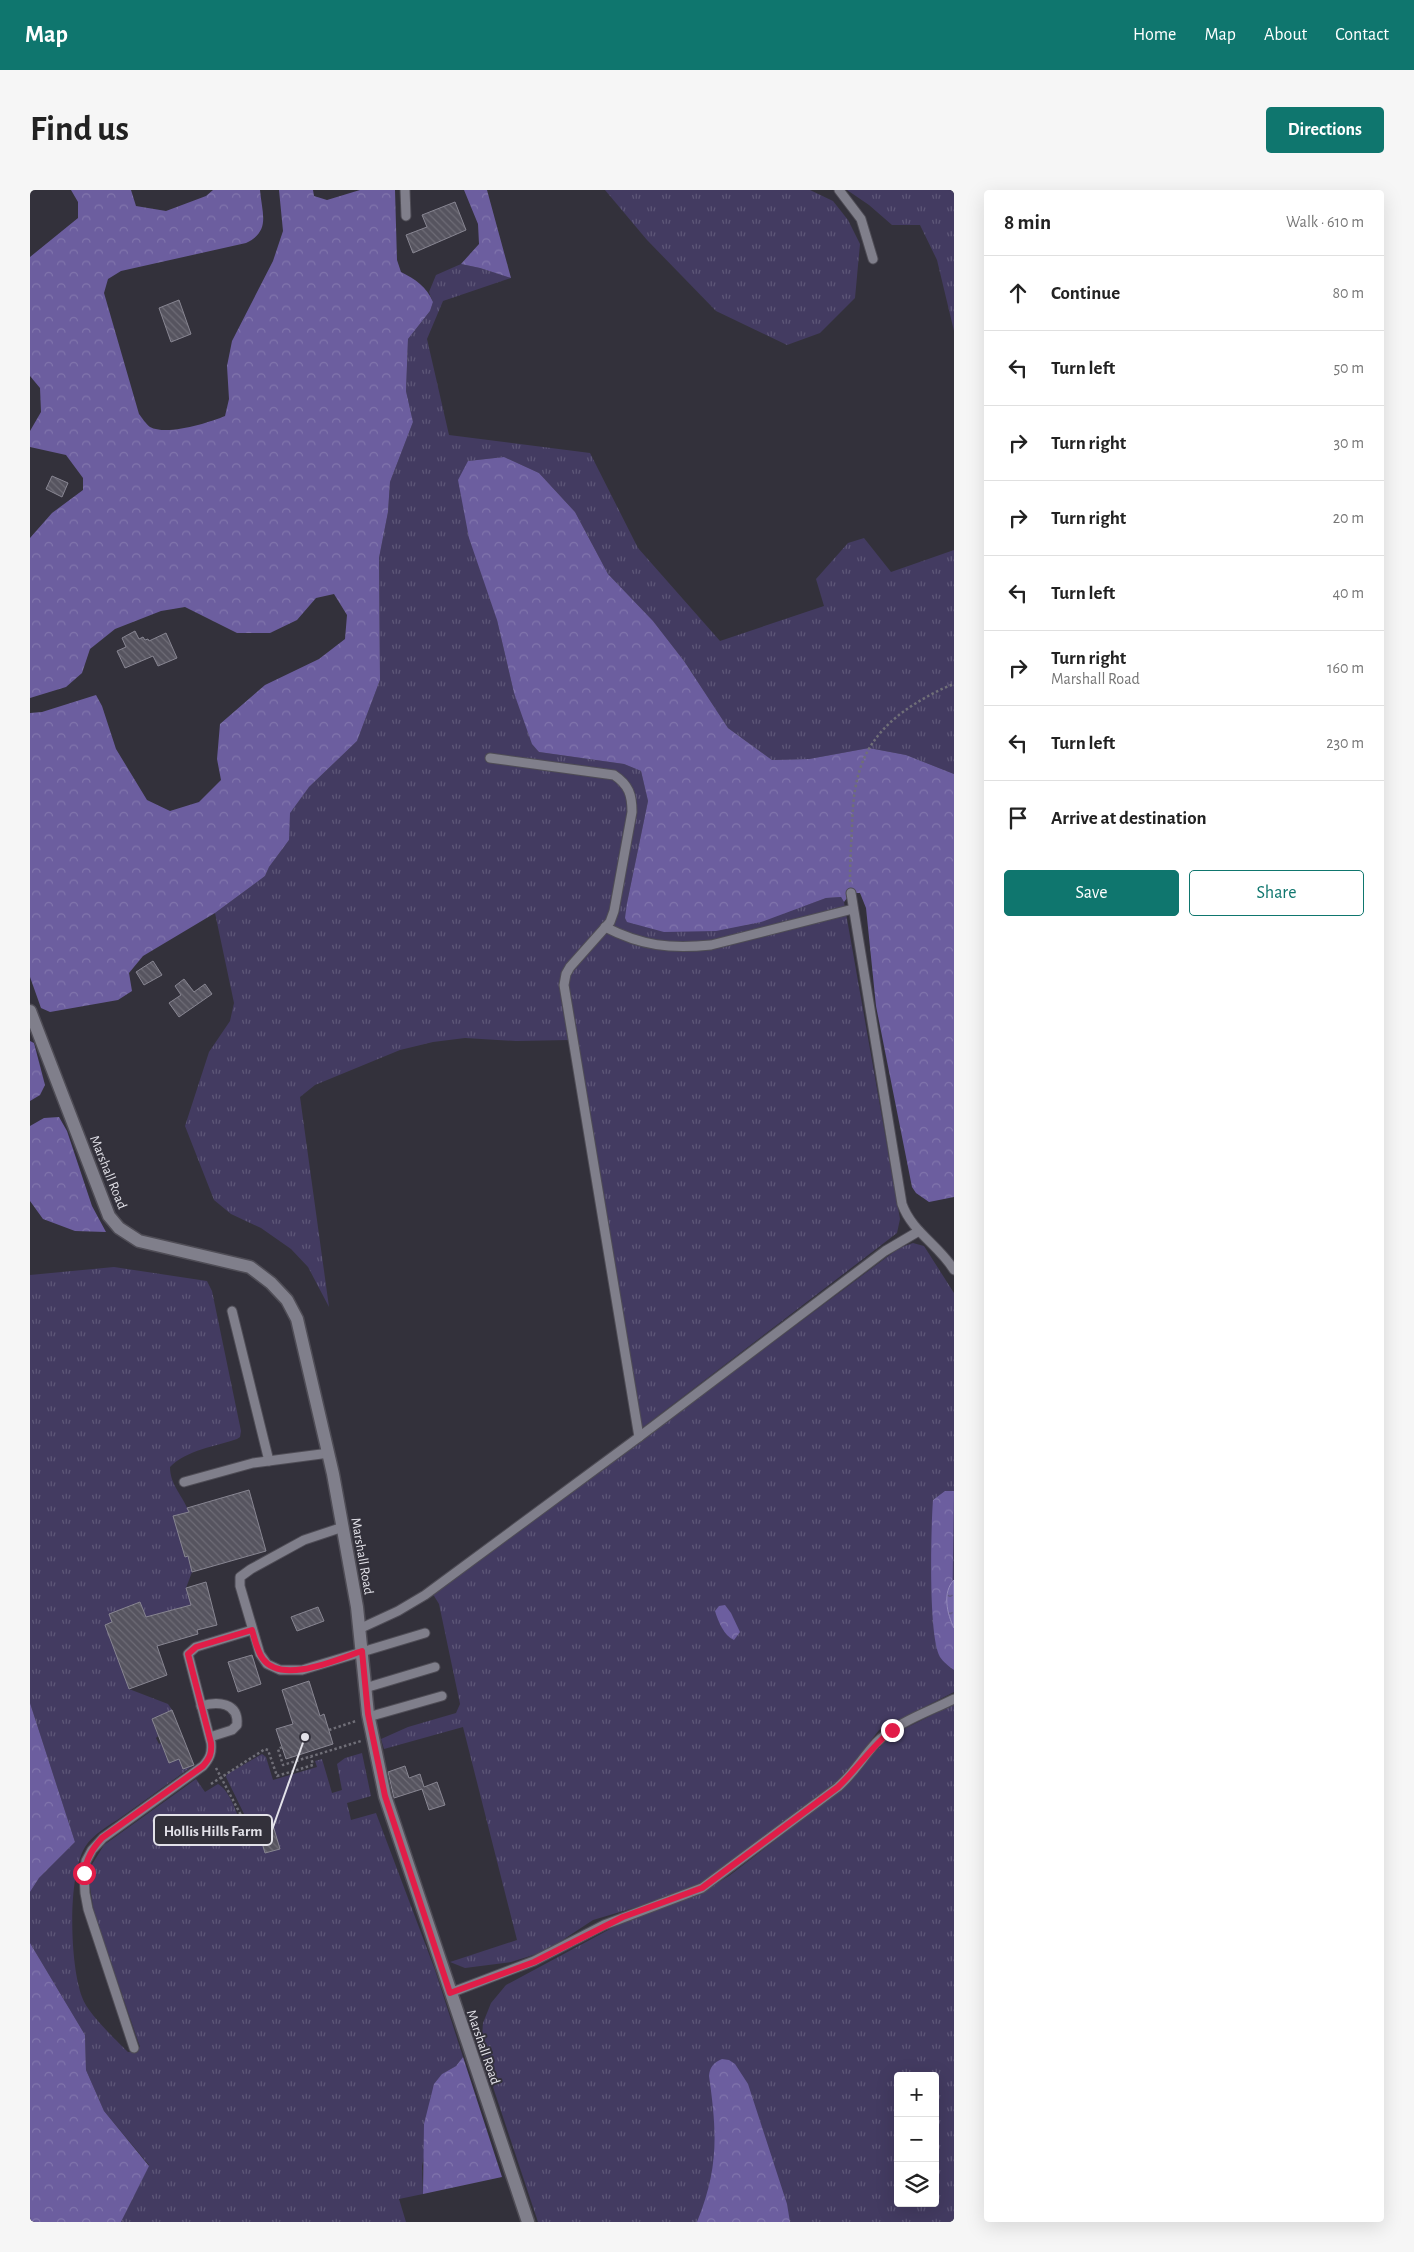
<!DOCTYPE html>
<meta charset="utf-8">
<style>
body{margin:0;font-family:"Alegreya Sans",sans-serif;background:#f6f6f6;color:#222}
.controls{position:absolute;right:15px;bottom:15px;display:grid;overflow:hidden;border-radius:5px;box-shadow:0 5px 20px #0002}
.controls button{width:45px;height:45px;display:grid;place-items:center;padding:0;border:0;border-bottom:1px solid #e0e0e0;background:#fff;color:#222;font:25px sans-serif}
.stop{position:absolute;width:15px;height:15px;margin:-11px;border:4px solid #e11d48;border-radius:50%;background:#fff}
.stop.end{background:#e11d48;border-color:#fff;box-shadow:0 1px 5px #0008}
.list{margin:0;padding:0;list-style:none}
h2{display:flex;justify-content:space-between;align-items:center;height:65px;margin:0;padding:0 20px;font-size:21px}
h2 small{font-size:16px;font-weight:400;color:#767676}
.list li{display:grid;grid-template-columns:32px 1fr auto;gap:15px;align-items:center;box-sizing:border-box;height:75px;padding:0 20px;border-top:1px solid #e0e0e0}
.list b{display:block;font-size:19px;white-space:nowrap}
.list p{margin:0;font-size:16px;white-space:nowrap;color:#767676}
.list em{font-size:16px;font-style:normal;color:#767676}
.actions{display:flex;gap:10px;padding:15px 20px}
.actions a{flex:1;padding:11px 0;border:1px solid #0f766e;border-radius:5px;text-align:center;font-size:18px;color:#0f766e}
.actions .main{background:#0f766e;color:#fff}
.icon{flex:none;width:28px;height:28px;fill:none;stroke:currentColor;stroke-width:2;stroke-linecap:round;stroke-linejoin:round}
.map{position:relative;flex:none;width:924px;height:2032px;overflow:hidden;border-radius:5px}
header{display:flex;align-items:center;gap:30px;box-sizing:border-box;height:70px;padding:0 25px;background:#0f766e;color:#fff}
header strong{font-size:24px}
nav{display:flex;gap:28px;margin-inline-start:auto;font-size:18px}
.intro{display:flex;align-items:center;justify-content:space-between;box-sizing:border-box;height:120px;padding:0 30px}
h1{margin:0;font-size:35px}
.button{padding:12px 22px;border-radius:5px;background:#0f766e;color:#fff;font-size:18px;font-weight:700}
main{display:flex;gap:30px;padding:0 30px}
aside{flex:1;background:#fff;border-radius:5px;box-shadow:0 5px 20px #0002}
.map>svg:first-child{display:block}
</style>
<header>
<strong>Map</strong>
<nav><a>Home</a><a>Map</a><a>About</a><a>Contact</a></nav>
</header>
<div class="intro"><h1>Find us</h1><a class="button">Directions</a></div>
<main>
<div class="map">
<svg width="924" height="2032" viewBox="0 0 924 2032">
<defs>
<pattern id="grass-tufts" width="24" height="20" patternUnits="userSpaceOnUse" patternTransform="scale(1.25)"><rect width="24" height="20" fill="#433b61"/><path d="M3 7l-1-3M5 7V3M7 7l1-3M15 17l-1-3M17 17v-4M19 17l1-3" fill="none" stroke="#5e5778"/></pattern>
<pattern id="forest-crowns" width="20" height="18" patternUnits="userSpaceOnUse" patternTransform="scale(1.25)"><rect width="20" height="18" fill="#6c5e9f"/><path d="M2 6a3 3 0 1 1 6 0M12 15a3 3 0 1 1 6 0" fill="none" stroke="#8175ac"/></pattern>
<pattern id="water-ripples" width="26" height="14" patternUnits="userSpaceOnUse" patternTransform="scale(1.25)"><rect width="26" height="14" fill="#7366a8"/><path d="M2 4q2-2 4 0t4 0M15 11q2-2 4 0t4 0" fill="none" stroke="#5c5577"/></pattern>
<pattern id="building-back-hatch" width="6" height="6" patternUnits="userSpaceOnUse" patternTransform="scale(1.25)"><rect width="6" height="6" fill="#56545f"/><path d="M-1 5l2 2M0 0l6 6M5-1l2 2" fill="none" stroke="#6e6c76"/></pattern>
</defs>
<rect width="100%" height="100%" fill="#33313b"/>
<g fill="url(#grass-tufts)" fill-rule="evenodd">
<path d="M575 0H780L803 11 818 30 830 54 825 108 790 143 757 155 686 121 617 50Z"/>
<path d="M817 0H924V141L907 70 890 35H862L839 15Z"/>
<path d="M431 74 450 78 481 88 413 111 397 149 419 245 560 263 608 358 690 451 794 416 786 389 818 353 834 348 861 382 924 360V584L876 565 839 558 779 569 742 570 698 538 654 471 623 431 578 384 545 322 509 283 474 267 438 271 467 430 484 503 509 562 594 574 611 581 618 611 597 713 774 716 796 708 811 707 814 712 870 1029 867 1043 608 1241 540 850 486 851 435 848 403 852 370 860 285 895 270 907 299 1117 278 1077 261 1059 231 1038 201 1024 184 1010 155 936 179 862 200 831 204 813 185 723 235 686 239 677 259 650V623L279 597 327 551 350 490 349 368 358 322 360 292 383 232 376 201 378 149 400 121 403 112 399 102 406 85Z"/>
<path d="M883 1053 894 1056 924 1103V1502L849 1540 810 1590 671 1693 654 1703 563 1730 516 1761 481 1772 435 1778 420 1772 487 1750 433 1537 354 1559 351 1549 378 1537 426 1523 430 1514 409 1414 401 1401 611 1251 869 1058Z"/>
<path d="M84 1077 177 1091 182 1101 211 1241 210 1247 207 1249C187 1256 156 1260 140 1277 140 1295 153 1306 159 1322L144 1326 155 1367 158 1366 162 1382 156 1398 161 1415 116 1427 110 1412 79 1424 82 1432 76 1435 99 1499 138 1514 142 1520 122 1529 128 1546 126 1548 129 1554 131 1553 139 1573 149 1569 153 1579 164 1575C140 1592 117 1609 93 1626 80 1635 63 1644 55 1657 37 1687 40 1775 52 1807 58 1824 85 1849 98 1862H104L110 1857 64 1723 59 1690 61 1676 74 1655 166 1589 175 1602 188 1594C200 1601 205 1620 211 1633L217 1630 196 1587 197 1584 232 1564 236 1567 243 1590 287 1577 285 1571 292 1569 302 1603 312 1600 307 1574 315 1568 332 1563 341 1606 317 1613 321 1630 346 1623 405 1780 433 1867 426 1876 412 1884 392 1976 393 2004 369 2009 376 2032H91L119 1975 74 1921 56 1880 55 1845 0 1753V1702L9 1688 45 1652 0 1513V1085Z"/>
<path d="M924 1514V2032H508L451 1861 453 1833 461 1813 476 1795 595 1731 676 1700 699 1686 812 1599 845 1562 864 1544ZM868 1886H905V2013H868Z"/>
</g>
<g fill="url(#forest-crowns)">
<path d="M41 0H101L106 16 136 21 176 6 183 0H230C232 24 241 41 216 53L91 81 78 89 74 103 109 224C112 228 116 234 120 237 137 246 178 233 195 226L199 209 197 176 202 151 243 71 253 41 249 0H283L284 6 297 10 330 0H365L367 70 371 82C385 89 397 97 403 112L400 121 378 149 376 201 383 232 360 292 358 322 349 368 350 490 327 551 279 597 260 623 259 650 239 677 235 686 185 723 113 766 99 783 102 801 88 810 20 822 11 818 0 787V523L12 522 66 505 72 516 86 559 117 610 140 621 169 612 191 590 187 569 190 534 235 495 289 469 315 449 317 425 304 404 286 408 267 430 240 443H207L155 417 131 421 85 439 60 459 52 483 36 497 0 508V348L22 323 53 300V288L36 265 0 257V241L11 222 10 198 0 186V67L48 28V12Z"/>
<path d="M434 0H457L481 88 450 78 431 74 449 54 448 34Z"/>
<path d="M474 267 509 283 545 322 578 384 623 431 654 471 698 538 742 570 779 569 839 558 876 565 924 584V1007L899 1012 886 1003 882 997 846 816 836 718 830 703H821L814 712 811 707 796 708 731 732 686 741 634 742 597 732 595 728 597 713 618 611 611 581 594 574 509 562 502 554 484 503 467 430 439 348 428 290 438 271Z"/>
<path d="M0 851 4 853 15 895 10 905 0 911Z"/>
<path d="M29 927 37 941 62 1016 76 1042 45 1041 13 1029 0 1011V936L14 928Z"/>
<path d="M915 1301H924L922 1434 924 1438V1480C920 1477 913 1472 910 1467 898 1446 901 1338 903 1310Z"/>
<path d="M695 1415 701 1423 710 1442 704 1450C694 1446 688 1431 685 1421L689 1416Z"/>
<path d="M0 1513 45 1652 9 1688 0 1702Z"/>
<path d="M0 1753 55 1845 56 1880 74 1921 119 1976 91 2032H0Z"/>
<path d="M433 1867 472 1987 393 2004 394 1934 404 1894 412 1884 426 1876Z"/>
<path d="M692 1869 699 1870 705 1874 718 1894 757 2014 760 2032H667C689 1978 687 1942 679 1886 680 1877 683 1873 692 1869Z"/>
</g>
<path fill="url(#water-ripples)" stroke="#958bbc" d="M924 1390V1438C917 1424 912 1402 924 1390Z"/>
<g fill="url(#building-back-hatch)" stroke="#888692">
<path d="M425 12 436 40 383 63 376 45 397 37 392 25Z"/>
<path d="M149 110 161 144 141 152 129 118Z"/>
<path d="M22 286 38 293 32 307 16 299Z"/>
<path d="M105 441 109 449 113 447 115 450 118 449 119 451 136 443 147 468 128 476 123 466 95 478 87 461 96 457 92 448Z"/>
<path d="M123 771 132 785 114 795 106 782Z"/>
<path d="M154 789 164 802 175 794 182 804 149 827 139 813 151 805 145 796Z"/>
<path d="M219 1300 236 1361 162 1382 158 1366 155 1367 143 1326 159 1322 157 1318Z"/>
<path d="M176 1392 187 1435 167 1440 168 1444 127 1456 137 1485 99 1499 75 1435 82 1432 79 1424 110 1412 116 1427 161 1415 156 1398Z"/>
<path d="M288 1417 294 1431 267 1441 261 1427Z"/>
<path d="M222 1465 231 1494 208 1502 198 1472Z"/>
<path d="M279 1491 290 1526 294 1524 303 1554 256 1569 246 1539 263 1534 252 1500Z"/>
<path d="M142 1520 164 1575 153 1579 149 1569 139 1573 122 1529Z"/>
<path d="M375 1576 379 1588 390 1584 394 1597 407 1592 415 1615 399 1620 392 1599 364 1608 358 1582Z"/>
<path d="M242 1632 250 1659 235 1663 227 1636Z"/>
</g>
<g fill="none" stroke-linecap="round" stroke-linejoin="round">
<g stroke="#4f4d56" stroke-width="11">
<g id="service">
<path d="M375 0 376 26"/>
<path d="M809 0 831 29 843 69"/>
<path d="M460 568 584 585C599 595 602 605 602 622L584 721 580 732 540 777 536 784 534 795 609 1247"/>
<path d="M821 703 872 1014C882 1042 909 1055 924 1080"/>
<path d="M575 737C612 756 640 759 681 755L823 719"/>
<path d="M202 1121 239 1271"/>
<path d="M154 1292 223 1273 299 1263"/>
<path d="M313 1337 274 1350 221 1379 210 1387V1396L230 1464 237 1474 250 1480H272L395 1443"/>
<path d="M329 1439 368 1421 395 1405 609 1247 855 1061 889 1041"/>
<path d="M335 1498 405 1477"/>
<path d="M171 1516C187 1511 209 1512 207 1535L202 1540 180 1547"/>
<path d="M338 1527 412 1506"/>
<path d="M420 1803 504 1771 574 1735 672 1698 808 1597C823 1584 833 1567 846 1553 867 1532 898 1522 924 1509"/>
<path d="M104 1858 58 1719 55 1703 54 1683 56 1671 62 1660 73 1648 173 1576C180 1568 182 1563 181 1553L158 1464 166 1457 222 1440"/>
</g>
</g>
<g stroke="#4f4d56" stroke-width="15">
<path id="minor" d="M0 821 79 1026 89 1038 109 1051 220 1077 241 1093 257 1110 267 1129 303 1284 327 1417 338 1524 355 1606 498 2032"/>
</g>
<g stroke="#706f78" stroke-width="2.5" stroke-dasharray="2.5 2.5" stroke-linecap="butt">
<path d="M820 692C820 674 821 656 822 638 823 582 834 547 883 515 896 507 910 499 924 494"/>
<path d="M299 1540 326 1531"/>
<path d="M252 1557 248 1559 253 1575 331 1551"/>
<path d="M186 1578 213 1629"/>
<path d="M181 1594 235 1559 238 1560 247 1586 283 1575 281 1567"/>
</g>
<use href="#service" stroke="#807f8b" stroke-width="9"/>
<use href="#minor" stroke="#807f8b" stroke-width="12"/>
</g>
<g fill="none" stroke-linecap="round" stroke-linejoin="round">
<path stroke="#e11d48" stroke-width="6" d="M54 1683C57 1668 62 1659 72 1648L173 1576C180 1568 182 1563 181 1553L158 1464 166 1457 222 1440C225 1450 227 1461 233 1469 252 1495 308 1469 332 1461L338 1524 355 1606 420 1803 504 1772 593 1727 672 1698 808 1597C827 1579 841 1557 862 1540"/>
</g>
<g text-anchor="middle" stroke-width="4" stroke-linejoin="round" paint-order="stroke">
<g font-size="14" fill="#e3e2e9" stroke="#33313b">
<text transform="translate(79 982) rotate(68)" y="5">Marshall Road</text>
<text transform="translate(333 1366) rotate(80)" y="5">Marshall Road</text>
<text transform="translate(454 1857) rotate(71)" y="5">Marshall Road</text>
</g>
</g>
<path fill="none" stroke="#e3e2e9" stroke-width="2" d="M275 1547L242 1640"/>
<circle fill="#e3e2e9" stroke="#33313b" stroke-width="2" cx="275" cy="1547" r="5"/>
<rect fill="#33313b" stroke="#e3e2e9" stroke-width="2" x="124" y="1625" width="118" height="30" rx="5"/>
<g font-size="15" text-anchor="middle" font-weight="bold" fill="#e3e2e9">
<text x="183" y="1646">Hollis Hills Farm</text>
</g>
</svg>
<div class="controls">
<button>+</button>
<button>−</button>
<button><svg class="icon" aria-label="layers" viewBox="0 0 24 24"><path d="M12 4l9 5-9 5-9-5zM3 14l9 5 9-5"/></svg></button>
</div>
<div class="stop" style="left:54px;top:1683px"></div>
<div class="stop end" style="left:862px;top:1540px"></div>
</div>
<aside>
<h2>8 min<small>Walk · 610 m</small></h2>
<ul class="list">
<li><svg class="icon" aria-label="ahead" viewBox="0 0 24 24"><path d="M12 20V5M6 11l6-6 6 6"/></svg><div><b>Continue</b></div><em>80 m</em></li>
<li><svg class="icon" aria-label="left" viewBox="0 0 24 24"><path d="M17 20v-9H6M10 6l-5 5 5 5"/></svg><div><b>Turn left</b></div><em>50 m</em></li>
<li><svg class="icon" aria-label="right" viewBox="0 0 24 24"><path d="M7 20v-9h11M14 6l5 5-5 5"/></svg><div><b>Turn right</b></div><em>30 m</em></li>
<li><svg class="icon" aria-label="right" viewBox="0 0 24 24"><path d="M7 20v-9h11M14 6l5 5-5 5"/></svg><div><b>Turn right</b></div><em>20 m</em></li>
<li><svg class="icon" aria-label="left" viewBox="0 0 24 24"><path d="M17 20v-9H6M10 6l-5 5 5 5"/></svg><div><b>Turn left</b></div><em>40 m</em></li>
<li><svg class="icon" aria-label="right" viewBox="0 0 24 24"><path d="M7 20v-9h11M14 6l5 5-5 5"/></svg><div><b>Turn right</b><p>Marshall Road</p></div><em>160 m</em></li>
<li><svg class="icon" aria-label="left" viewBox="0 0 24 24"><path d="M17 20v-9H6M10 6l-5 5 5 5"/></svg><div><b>Turn left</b></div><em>230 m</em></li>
<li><svg class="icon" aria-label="arrive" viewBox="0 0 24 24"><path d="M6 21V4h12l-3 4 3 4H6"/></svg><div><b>Arrive at destination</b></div></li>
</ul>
<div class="actions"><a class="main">Save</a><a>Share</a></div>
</aside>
</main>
